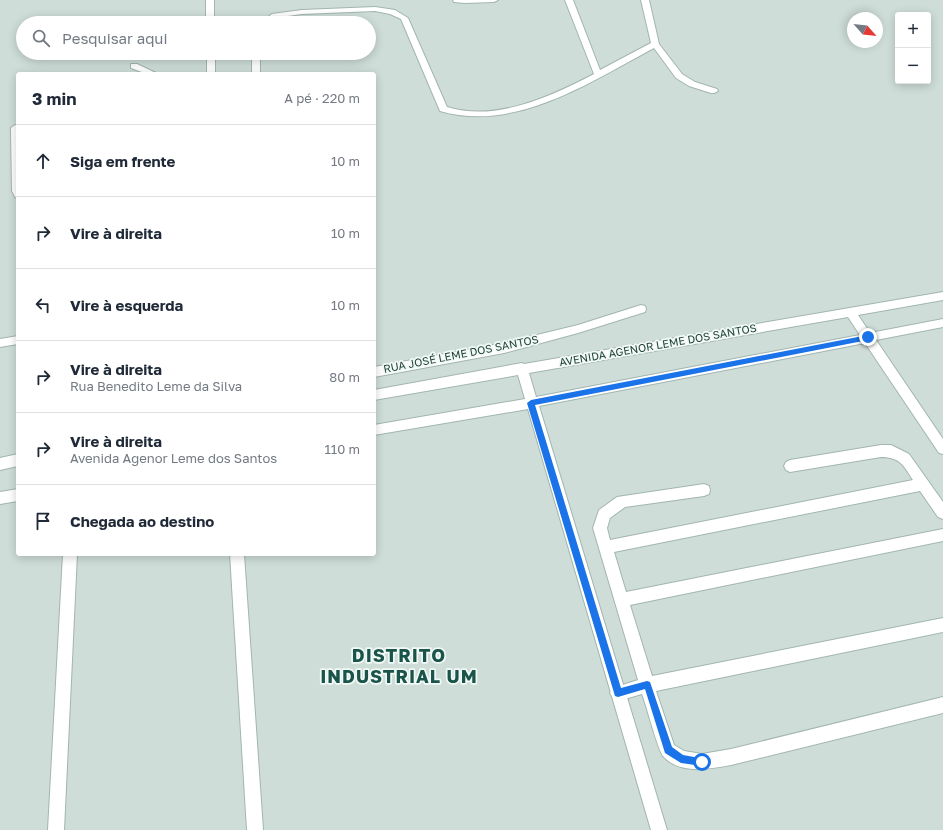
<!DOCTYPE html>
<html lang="pt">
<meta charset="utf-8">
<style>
body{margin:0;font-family:"Golos Text",sans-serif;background:#f2f2f3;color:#1f2937}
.controls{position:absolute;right:12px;top:12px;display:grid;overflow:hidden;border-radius:4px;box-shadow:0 2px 10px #0003}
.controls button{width:36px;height:36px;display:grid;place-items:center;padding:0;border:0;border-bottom:1px solid #e0e1e3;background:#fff;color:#1f2937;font:20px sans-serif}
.compass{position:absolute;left:847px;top:12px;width:36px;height:36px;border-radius:50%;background:#fff;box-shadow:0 2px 10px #0003;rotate:117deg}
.stop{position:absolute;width:12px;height:12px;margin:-9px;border:3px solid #1a73e8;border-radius:50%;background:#fff}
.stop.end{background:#1a73e8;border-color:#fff;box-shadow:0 1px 4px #0008}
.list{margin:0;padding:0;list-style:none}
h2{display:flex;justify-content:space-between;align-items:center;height:52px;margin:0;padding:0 16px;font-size:17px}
h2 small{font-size:13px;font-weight:400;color:#747a83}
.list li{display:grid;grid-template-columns:26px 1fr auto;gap:12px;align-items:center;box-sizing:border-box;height:72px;padding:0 16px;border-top:1px solid #e0e1e3}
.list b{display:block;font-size:15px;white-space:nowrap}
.list p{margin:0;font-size:13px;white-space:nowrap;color:#747a83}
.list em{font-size:13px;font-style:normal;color:#747a83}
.icon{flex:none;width:22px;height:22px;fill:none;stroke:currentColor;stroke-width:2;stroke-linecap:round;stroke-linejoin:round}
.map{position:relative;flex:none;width:943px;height:830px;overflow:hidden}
.search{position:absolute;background:#fff;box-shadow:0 2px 10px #0003;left:16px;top:16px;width:360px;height:44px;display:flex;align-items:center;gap:10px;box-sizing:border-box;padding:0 14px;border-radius:22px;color:#747a83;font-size:15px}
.panel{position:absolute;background:#fff;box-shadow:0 2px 10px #0003;left:16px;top:72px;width:360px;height:484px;border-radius:4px}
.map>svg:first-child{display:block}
</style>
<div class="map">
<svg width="943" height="830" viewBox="0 0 943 830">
<rect width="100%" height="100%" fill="#e0ede8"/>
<path fill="#ceddd7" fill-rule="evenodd" d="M0 0H943V830H0ZM898 15H928V81H898ZM853 18H877V42H853ZM23 23H369V53H23ZM18 74H374V554H18Z"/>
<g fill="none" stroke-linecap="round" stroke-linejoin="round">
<g stroke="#a2b5b0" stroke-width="2">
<g id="service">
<path d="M453 0H498L494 2 465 3 454 2Z"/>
<path d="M565 0H573L600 70 651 43 641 0H649L659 44 682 74 695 82 717 89 718 91 714 93H711L689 86 676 78 654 48C590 82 515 133 440 111L401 19 390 14 375 11 302 14 274 18 268 23H260L272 14 302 10 375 7 395 10 408 18 447 107C496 122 550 97 594 74Z"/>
<rect x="252" y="53" width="8" height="21"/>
<path d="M131 64H137L158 74H147L131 68Z"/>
<path d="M15 125 18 126V198L15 197 12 191 11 128Z"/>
<path d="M641 305 645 306 646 309 645 312 578 333 504 353 374 377V367L504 343 578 325Z"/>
<path d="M18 336V344L0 347V339Z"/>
<path d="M881 445H891L909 454 943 502V519L938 517 920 491 614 552 626 592 943 529V541L630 605 652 676 943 618V632L656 691 674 745 684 751 702 754 731 749 943 697V713L731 765C709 769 680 775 663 756 658 750 646 704 642 694L618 701 613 698 610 693 613 688 638 680 593 528 599 510 617 497 704 484 709 486 710 490 709 494 704 496 625 507 610 518 607 528 610 540 913 480C904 466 900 457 881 457L790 472 786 470 784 466 786 462 790 460Z"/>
<path d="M63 554H77L64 830H48Z"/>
<path d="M230 554H244L263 830H247Z"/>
</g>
</g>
<g stroke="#a2b5b0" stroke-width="2">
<g id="minor">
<rect x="206" y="0" width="8" height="23"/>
<rect x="207" y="53" width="8" height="21"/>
<path d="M943 292V300L858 315 870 333 943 319V327L876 340 943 439V454L939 453 865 343 539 406 667 830H651L528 409 374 435V425L525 399 518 375 374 400V390L522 363 524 364ZM848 317 860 335 536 397 529 373Z"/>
<path d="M18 454V466L0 470V458Z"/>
<path d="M18 489V501L0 504V492Z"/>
</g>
</g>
<use href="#service" fill="#fff" fill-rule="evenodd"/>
<use href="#minor" fill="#fff" fill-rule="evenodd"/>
</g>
<path fill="#1a73e8" d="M868 335 871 337 868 340 535 405 621 688 647 681 650 682 672 747 683 755 705 759 706 762 705 765 702 766 681 763 665 753 645 689 618 697 615 696 527 403 531 400Z"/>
<g text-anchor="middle" stroke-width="3.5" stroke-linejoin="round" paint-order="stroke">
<g font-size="11" fill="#1f3f39" stroke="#f1f9f5">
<text transform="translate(658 345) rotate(-10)" y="4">AVENIDA AGENOR LEME DOS SANTOS</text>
<text transform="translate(461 354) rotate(-11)" y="4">RUA JOSÉ LEME DOS SANTOS</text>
</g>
<g font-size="18" font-weight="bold" letter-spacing="1" fill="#19534a" stroke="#f1f9f5">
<text x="399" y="662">DISTRITO<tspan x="399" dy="21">INDUSTRIAL UM</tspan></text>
</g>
</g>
</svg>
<div class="controls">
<button>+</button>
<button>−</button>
</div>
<svg class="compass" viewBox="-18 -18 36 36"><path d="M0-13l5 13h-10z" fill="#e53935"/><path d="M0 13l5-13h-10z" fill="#747a83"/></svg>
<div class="stop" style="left:702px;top:762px"></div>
<div class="stop end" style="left:868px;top:337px"></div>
<div class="search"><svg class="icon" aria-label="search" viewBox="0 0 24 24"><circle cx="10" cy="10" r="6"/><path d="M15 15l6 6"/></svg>Pesquisar aqui</div>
<section class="panel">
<h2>3 min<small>A pé · 220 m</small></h2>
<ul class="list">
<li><svg class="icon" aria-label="ahead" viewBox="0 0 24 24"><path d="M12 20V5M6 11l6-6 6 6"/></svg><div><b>Siga em frente</b></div><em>10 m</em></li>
<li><svg class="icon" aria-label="right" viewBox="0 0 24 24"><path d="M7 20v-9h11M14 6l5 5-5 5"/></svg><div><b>Vire à direita</b></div><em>10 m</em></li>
<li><svg class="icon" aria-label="left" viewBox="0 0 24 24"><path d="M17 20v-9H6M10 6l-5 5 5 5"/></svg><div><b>Vire à esquerda</b></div><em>10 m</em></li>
<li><svg class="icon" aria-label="right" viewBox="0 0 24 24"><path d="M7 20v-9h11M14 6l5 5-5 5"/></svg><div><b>Vire à direita</b><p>Rua Benedito Leme da Silva</p></div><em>80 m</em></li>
<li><svg class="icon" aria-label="right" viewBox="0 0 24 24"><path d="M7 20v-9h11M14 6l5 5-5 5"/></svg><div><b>Vire à direita</b><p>Avenida Agenor Leme dos Santos</p></div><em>110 m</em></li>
<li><svg class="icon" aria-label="arrive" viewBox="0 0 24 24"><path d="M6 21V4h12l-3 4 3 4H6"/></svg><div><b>Chegada ao destino</b></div></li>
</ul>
</section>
</div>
